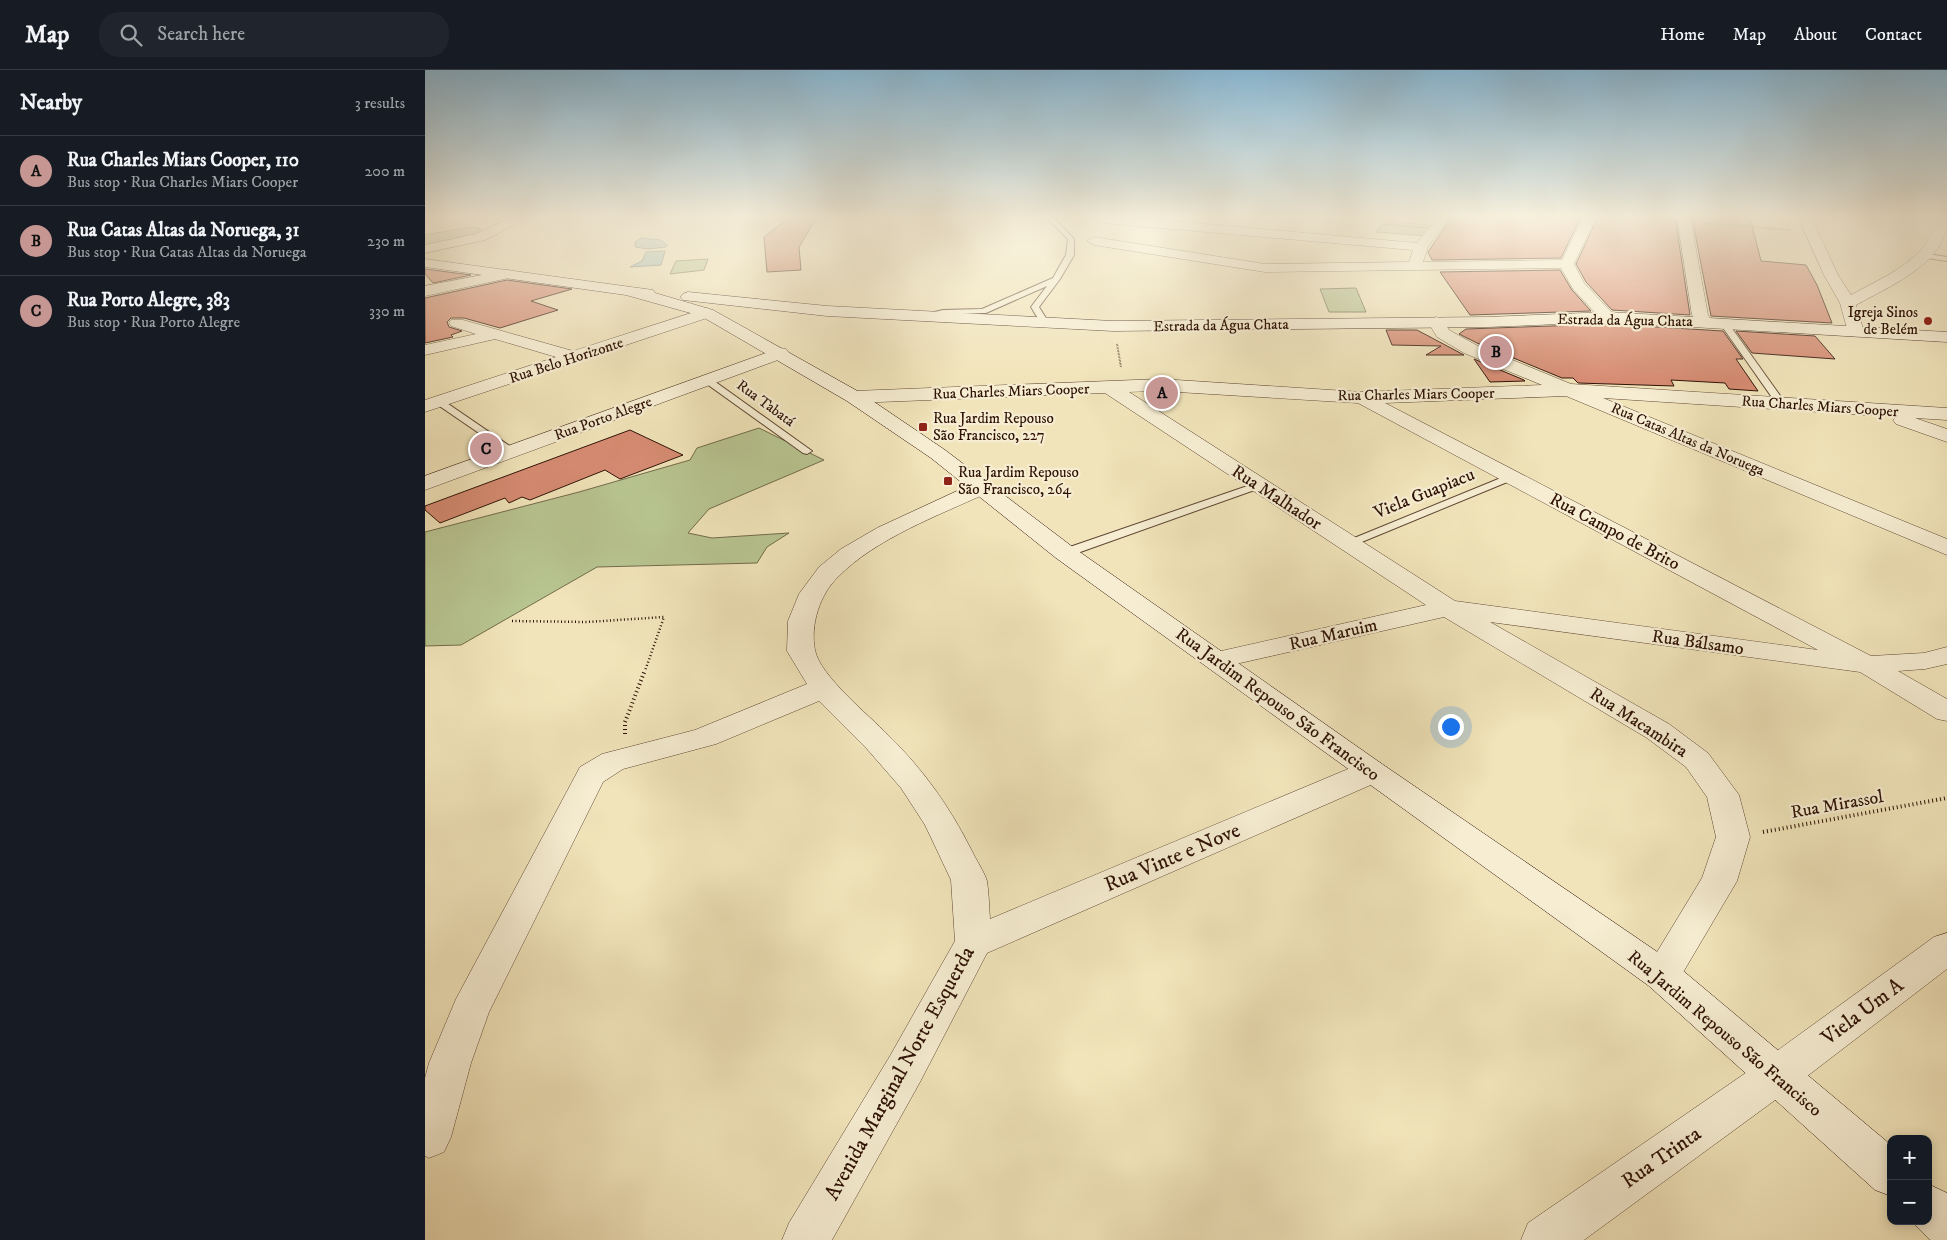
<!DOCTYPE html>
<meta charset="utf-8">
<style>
body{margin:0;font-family:"IM FELL DW Pica",serif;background:#20242c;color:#f1f3f6}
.controls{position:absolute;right:15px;bottom:15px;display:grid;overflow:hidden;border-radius:10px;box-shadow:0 2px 12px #0003}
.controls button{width:45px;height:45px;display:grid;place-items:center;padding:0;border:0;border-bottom:1px solid #363941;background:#171b24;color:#f1f3f6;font:25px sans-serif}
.you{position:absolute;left:1025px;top:656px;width:18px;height:18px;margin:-12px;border:4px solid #fff;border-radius:50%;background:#1a73e8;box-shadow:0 0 0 8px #1a73e833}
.badge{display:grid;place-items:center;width:32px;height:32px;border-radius:50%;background:#c59692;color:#111;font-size:16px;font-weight:700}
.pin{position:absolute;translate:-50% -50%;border:2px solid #fff;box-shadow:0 1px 5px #0006}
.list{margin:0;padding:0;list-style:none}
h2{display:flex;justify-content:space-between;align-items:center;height:65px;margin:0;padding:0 20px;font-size:21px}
h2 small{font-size:16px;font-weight:400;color:#9ea1a6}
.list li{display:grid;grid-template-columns:32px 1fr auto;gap:15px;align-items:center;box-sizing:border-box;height:70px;padding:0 20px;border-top:1px solid #363941}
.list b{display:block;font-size:19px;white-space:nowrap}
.list p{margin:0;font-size:16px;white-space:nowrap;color:#9ea1a6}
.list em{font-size:16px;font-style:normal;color:#9ea1a6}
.icon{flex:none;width:28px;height:28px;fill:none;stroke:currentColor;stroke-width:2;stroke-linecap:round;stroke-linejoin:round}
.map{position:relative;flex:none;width:1522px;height:1170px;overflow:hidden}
header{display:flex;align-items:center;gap:30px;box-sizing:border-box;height:70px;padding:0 25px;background:#171b24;border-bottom:1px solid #363941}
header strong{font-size:24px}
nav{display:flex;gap:28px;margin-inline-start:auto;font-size:18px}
.search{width:350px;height:45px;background:#20242c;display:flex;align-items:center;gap:12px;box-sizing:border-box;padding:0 18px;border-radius:20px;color:#9ea1a6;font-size:19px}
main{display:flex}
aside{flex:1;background:#171b24}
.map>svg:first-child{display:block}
</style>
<header>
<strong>Map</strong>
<div class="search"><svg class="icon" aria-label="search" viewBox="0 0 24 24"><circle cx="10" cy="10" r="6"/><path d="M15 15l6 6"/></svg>Search here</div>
<nav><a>Home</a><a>Map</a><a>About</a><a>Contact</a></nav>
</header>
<main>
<aside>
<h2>Nearby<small>3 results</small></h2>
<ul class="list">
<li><span class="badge">A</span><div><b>Rua Charles Miars Cooper, 110</b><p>Bus stop · Rua Charles Miars Cooper</p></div><em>200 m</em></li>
<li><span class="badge">B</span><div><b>Rua Catas Altas da Noruega, 31</b><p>Bus stop · Rua Catas Altas da Noruega</p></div><em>230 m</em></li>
<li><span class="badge">C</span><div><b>Rua Porto Alegre, 383</b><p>Bus stop · Rua Porto Alegre</p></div><em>330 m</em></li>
</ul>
</aside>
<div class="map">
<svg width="1522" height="1170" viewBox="0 0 1522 1170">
<rect width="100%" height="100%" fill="#f1e4ba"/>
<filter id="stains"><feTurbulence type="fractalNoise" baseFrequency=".004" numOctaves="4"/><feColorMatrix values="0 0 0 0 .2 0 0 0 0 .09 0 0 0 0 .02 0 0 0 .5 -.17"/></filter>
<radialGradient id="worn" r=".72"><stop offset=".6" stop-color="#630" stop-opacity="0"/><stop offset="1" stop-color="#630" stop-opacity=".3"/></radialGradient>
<g fill="#b8c591" stroke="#726b4b">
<path d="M957 154 1007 158 1001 166 951 162Z"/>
<path d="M47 157 56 159 50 165 0 177V165Z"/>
<path d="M283 189 279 200 245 204 251 191Z"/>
<path d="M931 218 941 242H904L895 219Z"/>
<path d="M334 358 399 390 284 439 263 463 287 468 364 463 342 477 332 493 172 497 36 575 0 576V462L154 422 265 390 272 378Z"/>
</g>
<g fill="#9bbeb5" stroke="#6f796f">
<path d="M216 168 236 170 242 175 241 177 223 179 210 177V172Z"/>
<path d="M240 181 236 195 205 197 217 191 221 182Z"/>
</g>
<g fill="#d78c73" stroke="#2d1105">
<path d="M365 147H392L374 177 376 200 342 202 339 167Z"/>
<path d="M1027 147H1156L1136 188 1007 190 1003 182Z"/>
<path d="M1173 147H1250L1265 245 1187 240 1161 212 1151 194Z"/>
<path d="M1267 147H1325L1336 191 1381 195 1392 215 1407 253 1286 246Z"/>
<path d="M0 199 46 205 8 213 0 204Z"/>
<path d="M1135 200 1147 220 1166 241 1045 245 1015 202Z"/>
<path d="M82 210 147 219 106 231 133 240 75 258 39 248H26L22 252 24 257 37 261 26 265 28 267 0 273V228Z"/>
<path d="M1183 254 1298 261 1318 289H1311L1333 321 1304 319 1300 313 1246 310 1249 316 1153 313 1148 308H1137L1052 273 1034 264 1041 259Z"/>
<path d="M961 260H992L1039 285H1001L1016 276 967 275Z"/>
<path d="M1311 261 1390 266 1410 289 1327 283Z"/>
<path d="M1049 289 1099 310 1100 311 1065 312Z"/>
<path d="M205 360 258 385 195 409 180 400 105 430 97 427 84 433 80 428 15 453 0 440V436Z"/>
</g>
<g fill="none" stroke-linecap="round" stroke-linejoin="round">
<g stroke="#5e4632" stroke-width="2">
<g id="lane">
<path d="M621 147H628L649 169V185L635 209 614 237 624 253 623 255H617L606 237 622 216 561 243 518 244 497 249V245L518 240 557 239 628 208 641 185 643 169Z"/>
<path d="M1496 183 1522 187V191L1496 187Z"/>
<path d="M1295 250H1301L1361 334 1359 336H1353L1294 252Z"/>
<path d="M279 308H285L387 381 382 384 378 383 279 312Z"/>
<path d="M10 329H16L92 381 87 384 83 383 10 333Z"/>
<path d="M1088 403 1092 404V408L927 476H919L917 473Z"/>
<path d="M834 412 838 413V417L644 486H636L634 483 636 480Z"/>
</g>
</g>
<g stroke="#5e4632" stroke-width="1">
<g id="street">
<path d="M673 147H704L992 173 1006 155 964 151 958 147H1025L1003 177 998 192 1137 190 1158 147H1171L1149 194 1159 213 1191 247 1183 252 1177 250 1148 219 1136 198 840 202 669 175 662 171 669 167 840 194 984 192 988 180 678 153 673 152Z"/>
<path d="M1252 147H1265L1283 245 1287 251 1285 254H1273L1267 245Z"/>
<path d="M1373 147H1386L1413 205 1426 225C1449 212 1476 201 1495 181 1504 172 1508 154 1522 150 1522 193 1463 217 1431 235L1439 262 1437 266H1425L1423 262 1415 233 1399 205Z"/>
<path d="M84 200 91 204 89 207 0 226V216Z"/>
<path d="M282 238 290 243 288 246 0 342V330L131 287 70 269 0 285V275L51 264 26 256 24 253 26 250H38L148 281Z"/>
<path d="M1011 247 1017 249 1024 260 1051 275 1146 314 1522 338V350L1490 348 1522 359V372L1471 354 1468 350 1471 347 1178 328 1522 469V485L1141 326 960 333 1446 586 1499 583 1522 577V594L1500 599 1473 601 1522 629V651L1512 649 1435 602 1065 552 1244 654 1283 683 1314 725 1325 767 1312 811 1250 916 1237 921 1224 916 1218 905 1277 808 1291 767 1282 727 1261 697 1222 668 1019 547 793 598 783 596 779 590 783 584 1001 535 680 323 429 333 422 331 420 327 422 323 429 321 736 309 936 322 1117 315 1039 283 1012 267 1003 252ZM736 321 933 333 1393 580 1030 531 704 322Z"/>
<path d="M355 278 361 279 364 283 361 287 0 420V406Z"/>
<path d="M556 410 564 412 567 417 564 422C515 445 451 468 413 507 395 524 385 555 390 580 395 606 444 645 463 665 498 699 525 737 547 781 551 790 559 801 562 811 564 823 564 837 565 849L935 694 946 691 957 694 962 702 957 710 562 883 495 1012 407 1170H357L364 1153 465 986 530 871 526 810 500 755 476 718 442 679 394 631 291 674 198 699 178 712 64 942 46 993 26 1067 19 1082 4 1088 0 1086V1008L4 993 31 929 155 697 177 684 270 660 382 614 362 581 363 551 374 524 394 497 416 479 452 458Z"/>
<path d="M1522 863V899L1368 1017 1159 1170H1096L1103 1153 1338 991 1509 867Z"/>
</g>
</g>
<g stroke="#2d1105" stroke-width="1">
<g id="secondary">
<path d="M87 147H105L60 170 0 183V175L51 164Z"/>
<path d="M0 189 228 220 230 223 288 240 436 323 520 380 649 478 957 694 1250 894 1466 1075V1126L1450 1120 1224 916 631 488 506 388 422 331 276 246 201 225 0 197Z"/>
<path d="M263 222 402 236 688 251 1062 247 1183 242 1522 262V272L1183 252 1062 257 688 261 402 246 258 230 255 227 258 224Z"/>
<path d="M1503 1114 1522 1123V1170H1505L1486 1151H1503Z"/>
</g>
</g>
<g stroke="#2d1105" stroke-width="2" stroke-dasharray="0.5 1" stroke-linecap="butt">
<path d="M1279 153 1365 160"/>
<path d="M692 274 696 297"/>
</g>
<path stroke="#2d1105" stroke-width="2.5" stroke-dasharray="1 2.5" stroke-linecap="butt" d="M87 551 162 552 239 547 220 601"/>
<g stroke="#2d1105" stroke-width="4" stroke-dasharray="1 3" stroke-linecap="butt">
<path d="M200 664V652L220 600"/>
<path d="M1338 762 1522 728"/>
</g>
<use href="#lane" fill="#f6edd2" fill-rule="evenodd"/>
<use href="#street" fill="#f6edd2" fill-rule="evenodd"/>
<use href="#secondary" fill="#f6edd2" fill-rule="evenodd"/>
</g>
<linearGradient id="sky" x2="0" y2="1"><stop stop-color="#89b8d4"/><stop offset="0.47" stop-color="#f9f3e0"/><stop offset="1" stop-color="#f9f3e0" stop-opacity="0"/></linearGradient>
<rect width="1522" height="311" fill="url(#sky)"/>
<g fill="#8f2418" stroke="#f6edd2" stroke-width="2">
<circle cx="1503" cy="251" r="5"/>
<rect x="493" y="352" width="10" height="10" rx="2.5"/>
<rect x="518" y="406" width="10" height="10" rx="2.5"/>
</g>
<g text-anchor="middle" stroke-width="4.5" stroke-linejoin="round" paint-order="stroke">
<g font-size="15" fill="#2d1105" stroke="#f6edd2" text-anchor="start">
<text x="1493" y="247" text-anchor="end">Igreja Sinos<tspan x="1493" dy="17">de Belém</tspan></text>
<text x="508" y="353">Rua Jardim Repouso<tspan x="508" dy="17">São Francisco, 227</tspan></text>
<text x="533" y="407">Rua Jardim Repouso<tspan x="533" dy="17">São Francisco, 264</tspan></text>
</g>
<g font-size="15" fill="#2d1105" stroke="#f6edd2">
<text transform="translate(1200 250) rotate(1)" y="5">Estrada da Água Chata</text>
<text transform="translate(796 255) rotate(-1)" y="5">Estrada da Água Chata</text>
<text transform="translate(141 290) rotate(-18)" y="5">Rua Belo Horizonte</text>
<text transform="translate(586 321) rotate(-2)" y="5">Rua Charles Miars Cooper</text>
<text transform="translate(991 324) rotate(-1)" y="5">Rua Charles Miars Cooper</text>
<text transform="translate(341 333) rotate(36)" y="5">Rua Tabatá</text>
<text transform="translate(1395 336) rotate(4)" y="5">Rua Charles Miars Cooper</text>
<text transform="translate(178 348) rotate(-20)" y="5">Rua Porto Alegre</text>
<text transform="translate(1263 369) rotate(23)" y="5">Rua Catas Altas da Noruega</text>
</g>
<g font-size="18" fill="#2d1105" stroke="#f6edd2">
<text transform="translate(999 423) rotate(-22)" y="6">Viela Guapiacu</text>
<text transform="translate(852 427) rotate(33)" y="6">Rua Malhador</text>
<text transform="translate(1190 461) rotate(28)" y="6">Rua Campo de Brito</text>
<text transform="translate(908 564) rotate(-13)" y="6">Rua Maruim</text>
<text transform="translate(1273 572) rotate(8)" y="6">Rua Bálsamo</text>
<text transform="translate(853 634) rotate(36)" y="6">Rua Jardim Repouso São Francisco</text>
<text transform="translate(1214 652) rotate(33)" y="6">Rua Macambira</text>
<text transform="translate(1412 734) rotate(-10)" y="6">Rua Mirassol</text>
<text transform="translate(1300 963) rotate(40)" y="6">Rua Jardim Repouso São Francisco</text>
</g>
<g font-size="21" fill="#2d1105" stroke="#f6edd2">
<text transform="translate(747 787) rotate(-23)" y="7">Rua Vinte e Nove</text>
<text transform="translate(1437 941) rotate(-37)" y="7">Viela Um A</text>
<text transform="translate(474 1003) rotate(-61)" y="7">Avenida Marginal Norte Esquerda</text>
<text transform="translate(1236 1087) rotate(-35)" y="7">Rua Trinta</text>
</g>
</g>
<rect width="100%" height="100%" filter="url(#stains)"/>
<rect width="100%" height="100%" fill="url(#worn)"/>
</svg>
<div class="controls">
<button>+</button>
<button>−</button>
</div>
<div class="you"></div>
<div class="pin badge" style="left:737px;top:323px">A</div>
<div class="pin badge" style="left:1071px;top:282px">B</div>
<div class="pin badge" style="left:61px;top:379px">C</div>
</div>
</main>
